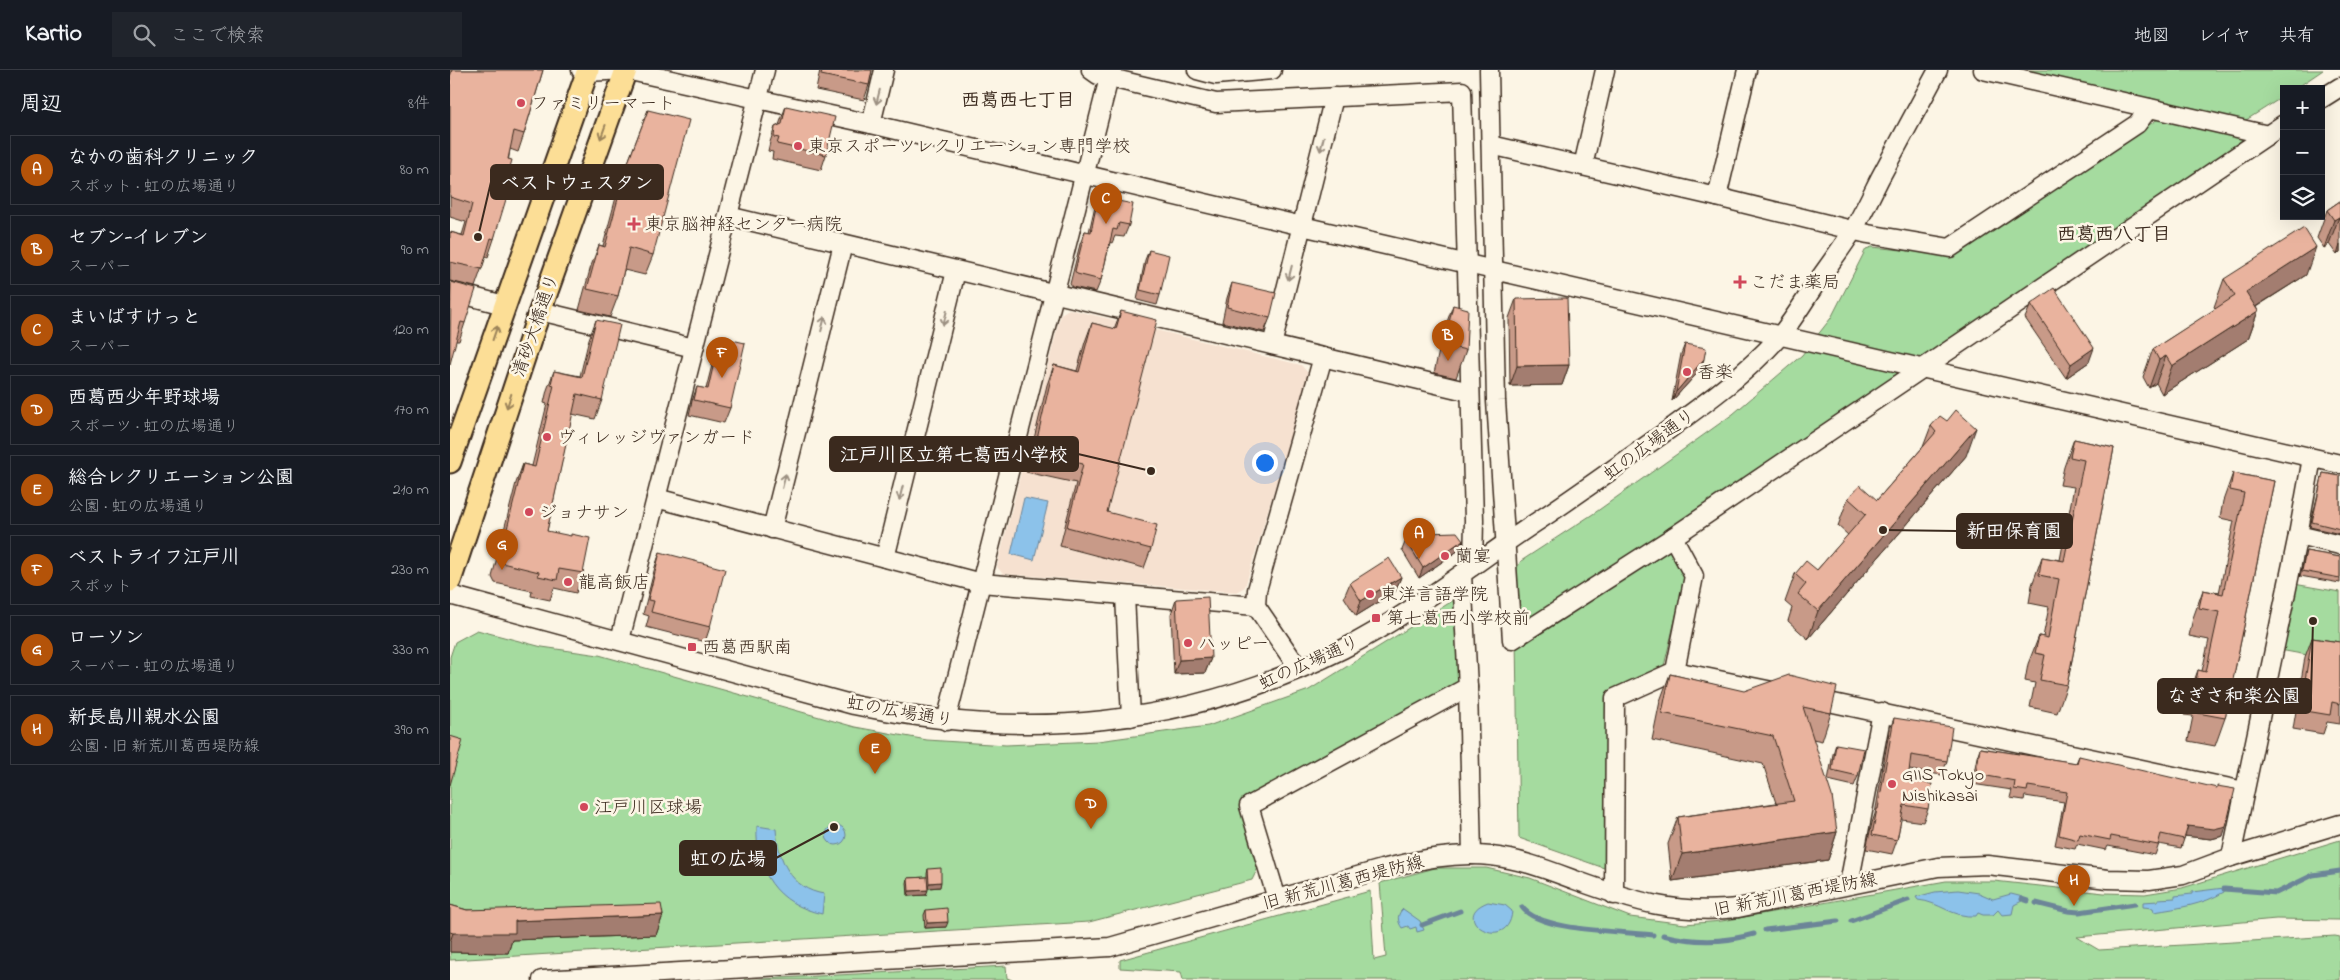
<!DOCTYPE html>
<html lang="ja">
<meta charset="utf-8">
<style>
body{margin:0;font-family:"Indie Flower","Klee One",sans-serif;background:#20242c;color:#f1f3f6}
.controls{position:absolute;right:15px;top:15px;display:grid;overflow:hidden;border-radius:0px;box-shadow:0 5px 20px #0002}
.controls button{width:45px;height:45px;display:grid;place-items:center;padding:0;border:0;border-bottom:1px solid #363941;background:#171b24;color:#f1f3f6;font:25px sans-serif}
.you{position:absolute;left:814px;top:392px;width:18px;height:18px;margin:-12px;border:4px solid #fff;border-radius:50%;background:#1a73e8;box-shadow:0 0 0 8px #1a73e833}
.badge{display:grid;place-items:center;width:32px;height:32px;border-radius:50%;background:#b45309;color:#fff;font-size:16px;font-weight:700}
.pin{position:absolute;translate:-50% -41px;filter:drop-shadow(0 1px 2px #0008)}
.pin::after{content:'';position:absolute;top:26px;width:18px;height:15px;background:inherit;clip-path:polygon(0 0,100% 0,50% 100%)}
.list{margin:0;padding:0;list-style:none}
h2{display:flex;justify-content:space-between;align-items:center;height:65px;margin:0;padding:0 20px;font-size:21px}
h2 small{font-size:16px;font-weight:400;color:#9ea1a6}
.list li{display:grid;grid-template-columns:32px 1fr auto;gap:15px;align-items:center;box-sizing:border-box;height:70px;margin:0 10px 10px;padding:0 10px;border:1px solid #363941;border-radius:0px}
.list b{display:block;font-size:19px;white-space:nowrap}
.list p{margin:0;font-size:16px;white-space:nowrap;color:#9ea1a6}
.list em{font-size:16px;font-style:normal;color:#9ea1a6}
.icon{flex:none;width:28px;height:28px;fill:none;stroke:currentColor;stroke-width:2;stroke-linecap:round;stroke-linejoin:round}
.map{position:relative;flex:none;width:1890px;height:910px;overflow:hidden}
header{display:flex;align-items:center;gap:30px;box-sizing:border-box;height:70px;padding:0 25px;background:#171b24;border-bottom:1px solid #363941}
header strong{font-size:24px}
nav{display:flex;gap:28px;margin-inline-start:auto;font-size:18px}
.search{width:350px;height:45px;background:#20242c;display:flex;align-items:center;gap:12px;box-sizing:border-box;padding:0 18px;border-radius:0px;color:#9ea1a6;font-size:19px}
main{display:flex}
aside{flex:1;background:#171b24}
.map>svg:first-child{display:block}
</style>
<header>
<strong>Kartio</strong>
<div class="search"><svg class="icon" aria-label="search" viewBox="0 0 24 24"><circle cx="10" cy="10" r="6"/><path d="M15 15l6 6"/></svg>ここで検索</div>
<nav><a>地図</a><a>レイヤ</a><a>共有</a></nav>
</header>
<main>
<aside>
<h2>周辺<small>8件</small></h2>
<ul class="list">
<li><span class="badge">A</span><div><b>なかの歯科クリニック</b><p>スポット · 虹の広場通り</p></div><em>80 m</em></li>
<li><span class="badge">B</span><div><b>セブン-イレブン</b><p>スーパー</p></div><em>90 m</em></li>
<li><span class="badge">C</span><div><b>まいばすけっと</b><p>スーパー</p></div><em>120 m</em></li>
<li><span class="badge">D</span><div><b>西葛西少年野球場</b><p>スポーツ · 虹の広場通り</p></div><em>170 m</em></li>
<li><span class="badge">E</span><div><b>総合レクリエーション公園</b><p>公園 · 虹の広場通り</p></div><em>210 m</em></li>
<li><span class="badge">F</span><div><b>ベストライフ江戸川</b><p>スポット</p></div><em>230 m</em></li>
<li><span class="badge">G</span><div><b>ローソン</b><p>スーパー · 虹の広場通り</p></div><em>330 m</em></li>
<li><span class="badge">H</span><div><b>新長島川親水公園</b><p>公園 · 旧 新荒川葛西堤防線</p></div><em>390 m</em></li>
</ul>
</aside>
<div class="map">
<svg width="1890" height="910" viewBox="0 0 1890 910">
<rect width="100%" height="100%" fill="#fcf5e5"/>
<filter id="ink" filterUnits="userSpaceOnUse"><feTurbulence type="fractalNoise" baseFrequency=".02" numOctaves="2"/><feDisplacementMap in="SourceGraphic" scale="10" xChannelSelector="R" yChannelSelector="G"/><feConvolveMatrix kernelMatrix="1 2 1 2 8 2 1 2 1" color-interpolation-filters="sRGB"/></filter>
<g filter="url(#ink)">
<path fill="#f6e1d0" d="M619 239 851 295 859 304 795 517 786 522 553 504 547 497 611 244Z"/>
<g fill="#a5db9f" stroke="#70825e">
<path d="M1558 0H1873L1845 19H1834V26L1793 52Z"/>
<path d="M1711 47 1793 65 1792 70 1485 286 1217 470 1236 505 1213 600 1158 626 1159 793 1154 798 1069 768 1065 501 1071 491 1146 442 1283 344 1352 285 1381 248 1416 179 1422 177 1501 185Z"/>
<path d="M1844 514 1890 522V591L1830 580Z"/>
<path d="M1004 530H1008L1017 617 793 734 808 798 802 810 639 852 0 890V587L5 572 27 560 92 577 149 585 405 657 477 670 556 675 648 671 758 656 859 620Z"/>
<path d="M1890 770V850L1826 849 1627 867 1649 880 1885 866 1890 867V910H733L731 902 670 898V890L920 821 924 890 936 887 930 813 985 798H1036L1080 808 1180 847 1235 854 1272 851 1496 811H1544L1654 823 1695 824 1732 818Z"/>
<path d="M556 896 557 908 562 910H294Z"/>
</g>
<g fill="#8cc2ea" stroke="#6c8598">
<path d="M574 428 598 433 584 490 561 484Z"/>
<circle cx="386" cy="765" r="10"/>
<path d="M307 756 326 759C328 790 341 819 374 824L372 844C327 834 305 802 307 756Z"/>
<path d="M1774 818V822C1752 835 1729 838 1704 842L1703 838 1693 837V832L1708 831V829L1725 828V826L1742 824V822Z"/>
<path d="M1508 820 1529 823 1543 829 1561 824 1573 827 1572 831 1564 835 1562 844 1552 845 1548 840 1543 845H1533L1528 843 1526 846C1502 848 1490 832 1468 830L1466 827 1485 822Z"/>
<path d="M1038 832 1055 835 1062 841C1059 886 995 848 1038 832Z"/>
<path d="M953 839 970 851 974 860 967 862 966 857 960 859 958 856 952 858C947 851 947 844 953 839Z"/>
</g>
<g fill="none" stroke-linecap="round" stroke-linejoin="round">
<g stroke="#6c8598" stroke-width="5">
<path d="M1774 819 1826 823 1863 805 1890 801"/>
<path d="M1572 829 1578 831"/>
<path d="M1586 833 1618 841 1629 842 1685 834"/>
<path d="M1072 837C1089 862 1175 861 1203 865"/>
<path d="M1401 851 1458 830"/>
<path d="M972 855 1010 841"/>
<path d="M1315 860 1388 851"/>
<path d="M1213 865C1244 873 1273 873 1304 864"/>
</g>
<g stroke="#3b2a1e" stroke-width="21">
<g id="minor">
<path d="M131 0 137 2 176 0 421 54 852 156 1890 394"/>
<path d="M641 0 648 5 766 33 1012 21 1024 450 1023 496"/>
<path d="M747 0 766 5 822 0"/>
<path d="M1039 0 1046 331 1062 570 1223 467 1834 54"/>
<path d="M1533 0 1818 65"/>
<path d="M1871 29 1890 17"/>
<path d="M421 54 434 0"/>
<path d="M1041 75 1267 127 1418 164 1500 178 1687 54 1699 38"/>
<path d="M1133 96 1155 0"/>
<path d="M1267 127 1297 0"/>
<path d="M278 146 1020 322"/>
<path d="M0 221 54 235"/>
<path d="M90 241 244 278"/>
<path d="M822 275 884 27"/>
<path d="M206 428 531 513 806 536"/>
<path d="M322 459 393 174"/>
<path d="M1848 465 1890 475"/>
<path d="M1223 467 1244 506 1225 601"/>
<path d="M435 488 506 201"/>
<path d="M1012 504 1018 617 1022 785"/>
<path d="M0 525 404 635C574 671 735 658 893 579 964 543 1025 492 1091 449 1133 421 1173 392 1214 363 1254 334 1295 305 1328 268 1343 251 1354 231 1367 212 1379 195 1391 179 1402 162 1412 145 1421 126 1430 108 1449 72 1469 36 1488 0"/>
<path d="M675 526 681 647"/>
<path d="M170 570 315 0"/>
<path d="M849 599 806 536 807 520 873 287"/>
<path d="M1360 628 1794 721"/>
<path d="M496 651 661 0"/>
<path d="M1781 787 1848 465 1862 388"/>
<path d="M1399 814 1432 642"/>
<path d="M1164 825 1165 628 1225 601 1327 622"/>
<path d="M827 829 799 736 1018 617"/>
<path d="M92 910 660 877 932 799C968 790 1004 782 1041 786 1070 789 1098 800 1125 810 1183 831 1225 845 1288 838L1488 797 1537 795 1658 809 1699 810 1733 805 1781 787 1890 754"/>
</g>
</g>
<g stroke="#3b2a1e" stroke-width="25">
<g id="major">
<path d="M0 392 138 0"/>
<path d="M0 511 85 255 176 0"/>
</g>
</g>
<use href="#minor" stroke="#fcf5e5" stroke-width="18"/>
<use href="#major" stroke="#fcde96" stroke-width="21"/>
</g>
<g fill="#c89a88" stroke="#3b2a1e">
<path d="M0 0H93L74 64 68 82 60 79 55 115 44 169 38 187 36 186 25 217 0 211V162L12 165 16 152 0 147Z"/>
<path d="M370 0H422L419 15 414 30 366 20Z"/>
<path d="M336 36 376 85 371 100 322 89 323 82 318 81 320 72 325 57 329 55Z"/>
<path d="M198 40 203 185 195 205 174 200 168 226 160 247 129 240 141 196 149 175 153 176 169 116Z"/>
<path d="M648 127 679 155 674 167 665 166 662 173 660 172 651 210 646 222 622 217 620 214 630 174 635 161 639 162 644 140Z"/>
<path d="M1890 131V182L1887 185 1879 174 1874 178 1867 168 1877 140Z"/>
<path d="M699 180 710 225 707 235 687 230 695 190Z"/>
<path d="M1856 205 1806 237 1808 241 1798 269 1712 324 1706 313 1699 318 1693 307 1703 279 1766 239 1764 237 1774 209Z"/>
<path d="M0 213 15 253 9 271H6Z"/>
<path d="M782 213 820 248 814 262 772 252 777 228Z"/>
<path d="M1066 229 1119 295 1112 315 1060 316 1059 248Z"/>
<path d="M1581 234 1639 292 1616 308 1575 248Z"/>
<path d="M1003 235 1016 280 1006 308 984 303 993 263Z"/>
<path d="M671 241 657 442 701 479 694 498 610 476 626 413 576 402 597 315 604 295 627 301 635 272 642 253 664 259Z"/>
<path d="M146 250 152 330 145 349 122 344 97 461 133 503 126 523 104 518 100 530 81 526 82 521 45 513 42 507 66 413 73 394 82 396 97 334 94 333 97 320 104 301 130 306 139 269Z"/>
<path d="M282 270 280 338 274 353 239 345 242 331 247 317 256 319 262 295 267 280 278 283Z"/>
<path d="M1235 274 1251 299 1222 331 1231 284Z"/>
<path d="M1481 356 1516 386 1358 569 1338 551 1342 538 1335 532 1345 504 1367 500 1398 465 1388 456 1398 428 1427 430 1473 377Z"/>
<path d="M1624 369 1664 378 1617 615 1607 643 1580 637 1585 613 1575 611 1578 594 1589 566 1593 567 1599 537 1579 533 1582 515 1592 487 1610 490 1624 417 1610 415 1614 397Z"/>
<path d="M1783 403 1824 411 1775 648 1765 676 1738 671 1743 646 1734 645 1738 628 1748 600 1752 601 1759 570 1739 566 1743 548 1753 520 1769 523 1784 451 1770 448 1773 431Z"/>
<path d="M1873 403 1890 406V464L1860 457Z"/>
<path d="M975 463 1013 470 1009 480 969 508 952 480 956 470Z"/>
<path d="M1856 481 1890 487V513L1850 506Z"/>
<path d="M210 482 260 557 255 572 196 557 199 546 193 544 205 497Z"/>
<path d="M951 507 945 522 906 546 894 527 900 513Z"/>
<path d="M726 529 761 588 755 603 724 604 721 544Z"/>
<path d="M1862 568 1890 572V654L1877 652 1873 664 1843 659 1855 587Z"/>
<path d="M1220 604 1381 643 1372 671 1363 669 1387 762 1378 790 1222 811 1218 774 1228 747 1326 733 1313 694 1202 670 1210 631Z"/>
<path d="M1444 648 1497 691 1492 705 1459 700 1458 710 1478 739 1473 752 1451 749 1447 770 1442 784 1416 779 1422 753 1425 744 1439 662Z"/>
<path d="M1386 674 1408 706 1404 716 1378 710 1383 684Z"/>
<path d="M1530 678 1626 693 1629 686 1773 766 1761 769 1735 766 1731 778 1709 774 1705 785 1658 776 1656 780 1627 774 1625 779 1605 775 1614 732 1575 726 1574 730 1560 728 1562 720 1522 714 1527 687Z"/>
<path d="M478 799 490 817 478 818 476 825 458 826 457 813 458 808 477 807V804Z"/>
<path d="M0 835 17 840 213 845 206 865 62 870 58 883 0 882Z"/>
<path d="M476 840 496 857 475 858 474 845Z"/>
</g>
<g fill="#a37d6f" stroke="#3b2a1e">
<path d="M1889 147 1879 174 1874 178 1884 150Z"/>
<path d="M1890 175V182L1887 185Z"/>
<path d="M1866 177 1856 205 1786 249 1796 222Z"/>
<path d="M1808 241 1798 269 1712 324 1722 296Z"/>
<path d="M1644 278 1639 292 1616 308 1621 294Z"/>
<path d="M1716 286 1706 313 1699 318 1709 290Z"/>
<path d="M1254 289 1251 299 1222 331 1226 322Z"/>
<path d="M1119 295 1112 315 1060 316 1067 296Z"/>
<path d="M1526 358 1516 386 1358 569 1368 541Z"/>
<path d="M1013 470 1009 480 969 508 973 498Z"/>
<path d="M951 507 945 522 906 546 911 531Z"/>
<path d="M761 588 755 603 724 604 729 590Z"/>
<path d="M1738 756H1776L1773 766 1761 769 1734 766Z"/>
<path d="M1387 762 1378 790 1222 811 1232 784Z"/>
<path d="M491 812 490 817 478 818 479 813Z"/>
<path d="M478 820 476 825 458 826 459 821Z"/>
<path d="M213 845 206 865 62 870 58 883 0 882V872L3 863 65 851Z"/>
<path d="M498 852 496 857 475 858 477 853Z"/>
</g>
<g fill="#e9b39e" stroke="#3b2a1e">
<path d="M2 0H93L74 64 64 61 58 89 62 90 55 115 60 116 44 169 41 168 32 199 0 192V162L14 166 22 134 0 127V7Z"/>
<path d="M372 0H422L419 15 371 5Z"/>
<path d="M336 36 385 47 376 85 327 74 329 68 324 67 325 57 332 54Z"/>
<path d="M198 40 239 50 203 185 179 178 168 226 137 219 149 175 155 177 177 95Z"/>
<path d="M648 127 683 134 679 155 669 153 667 160 663 159 651 210 627 204 625 201 635 161 641 162Z"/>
<path d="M1890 131V147H1889L1884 150 1877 140Z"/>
<path d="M1854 158 1866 177 1796 222 1808 241 1722 296 1716 286 1709 290 1703 279 1785 226 1774 209Z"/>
<path d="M699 180 719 185 710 225 690 220Z"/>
<path d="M1 212 26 219 15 253 11 252 0 294Z"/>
<path d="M782 213 826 223 820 248 777 237Z"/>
<path d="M1604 218 1644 278 1621 294 1581 234Z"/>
<path d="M1117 228 1119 295 1067 296 1066 229Z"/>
<path d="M1003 235 1018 239 1016 280 994 275Z"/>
<path d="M671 241 707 250 657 442 707 455 701 479 617 457 633 394 584 382 604 295 629 302 642 253 666 259Z"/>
<path d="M146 250 170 255 152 330 127 324 97 461 121 466V464L140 468 133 503 109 499 107 510 88 506 89 502 52 493 50 487 73 394 85 397 104 315 101 314 104 301 132 307Z"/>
<path d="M282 270 295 273 280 338 244 330 247 317 258 319 267 280 279 283Z"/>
<path d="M1235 274 1256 278 1254 289 1226 322Z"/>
<path d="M1506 340 1526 358 1368 541 1348 524 1356 514 1345 504 1356 491 1367 500 1416 444 1398 428 1410 415 1427 430 1486 362 1481 356 1490 346 1497 351Z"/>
<path d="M1624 369 1664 378 1617 615 1590 610 1595 585 1585 583 1589 566 1598 568 1609 509 1589 505 1592 487 1614 491 1634 390 1620 387Z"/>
<path d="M1783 403 1824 411 1775 648 1748 643 1753 619 1745 617 1748 600 1756 602 1769 542 1749 538 1753 520 1773 524 1794 423 1780 420Z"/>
<path d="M1873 403 1890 406V459L1862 452Z"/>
<path d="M973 460 975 463 1007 462 1013 470 973 498 956 470Z"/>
<path d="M1856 481 1890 487V508L1852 501Z"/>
<path d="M210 482 275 499 260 557 201 542 204 531 198 530Z"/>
<path d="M939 488 951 507 911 531 900 513Z"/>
<path d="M758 527 761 588 729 590 726 529Z"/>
<path d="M1862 568 1890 572V634L1882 632 1880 645 1850 640Z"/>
<path d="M1220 604 1294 621 1339 605 1387 617 1381 643 1353 637 1382 726 1387 762 1232 784 1228 747 1344 731 1323 666 1212 643Z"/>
<path d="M1444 648 1502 657 1497 691 1461 685 1458 710 1482 714 1478 739 1454 735 1447 770 1422 765 1427 739H1428Z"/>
<path d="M0 666 13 670 0 715Z"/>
<path d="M1386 674 1414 679 1408 706 1382 700Z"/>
<path d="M1530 678 1627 693 1629 686 1767 718V716L1785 719 1776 756 1764 759 1738 756 1734 769 1711 764 1708 775 1661 766 1660 770 1630 764 1628 770 1609 765 1617 722 1578 716 1577 721 1564 719 1565 711 1526 704Z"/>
<path d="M491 798V812L479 813 478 799Z"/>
<path d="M477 807 478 820 459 821 458 808Z"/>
<path d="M211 834 213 845 65 851V863H3L0 862V835L17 840Z"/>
<path d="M497 838 498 852 477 853 476 840Z"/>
</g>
<defs><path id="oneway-shaft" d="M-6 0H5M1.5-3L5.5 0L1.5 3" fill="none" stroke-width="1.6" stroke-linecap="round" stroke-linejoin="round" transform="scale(1.25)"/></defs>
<g stroke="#9c9082">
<use href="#oneway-shaft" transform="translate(428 27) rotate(104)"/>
<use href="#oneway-shaft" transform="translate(872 74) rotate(104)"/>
<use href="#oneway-shaft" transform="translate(840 203) rotate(104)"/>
<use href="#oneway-shaft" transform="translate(495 248) rotate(104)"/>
<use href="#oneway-shaft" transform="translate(373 254) rotate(-76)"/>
<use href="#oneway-shaft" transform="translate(334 411) rotate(-76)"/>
<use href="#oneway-shaft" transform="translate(451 423) rotate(104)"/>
</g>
<g stroke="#9c845a">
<use href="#oneway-shaft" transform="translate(153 62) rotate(110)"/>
<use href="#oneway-shaft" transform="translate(45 263) rotate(-71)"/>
<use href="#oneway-shaft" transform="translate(59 331) rotate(108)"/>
</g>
</g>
<g fill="#d1495b" stroke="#fcf5e5" stroke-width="2">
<circle cx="71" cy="33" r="5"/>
<circle cx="348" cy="76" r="5"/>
<path d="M181.5 146.5h5v5h5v5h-5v5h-5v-5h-5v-5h5z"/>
<path d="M1287.5 204.5h5v5h5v5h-5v5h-5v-5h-5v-5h5z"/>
<circle cx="1237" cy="302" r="5"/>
<circle cx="97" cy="367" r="5"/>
<circle cx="79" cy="442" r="5"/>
<circle cx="995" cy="486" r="5"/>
<circle cx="118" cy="512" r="5"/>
<circle cx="920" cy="524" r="5"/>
<rect x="921" y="543" width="10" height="10" rx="2.5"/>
<circle cx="738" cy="573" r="5"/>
<rect x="237" y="572" width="10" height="10" rx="2.5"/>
<circle cx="1442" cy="714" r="5"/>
<circle cx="134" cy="737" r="5"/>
</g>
<g text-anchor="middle" stroke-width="5" stroke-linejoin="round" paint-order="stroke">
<g font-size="18" fill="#3b2a1e" stroke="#fcf5e5" text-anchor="start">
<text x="81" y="39">ファミリーマート</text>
<text x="358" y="82">東京スポーツレクリエーション専門学校</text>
<text x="195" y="160">東京脳神経センター病院</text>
<text x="1300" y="218">こだま薬局</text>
<text x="1247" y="308">香楽</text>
<text x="107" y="373">ヴィレッジヴァンガード</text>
<text x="89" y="448">ジョナサン</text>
<text x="1005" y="492">蘭宴</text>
<text x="128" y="518">龍高飯店</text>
<text x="930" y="530">東洋言語学院</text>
<text x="936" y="554">第七葛西小学校前</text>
<text x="748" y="579">ハッピー</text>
<text x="252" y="583">西葛西駅南</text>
<text x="1452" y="710">GIIS Tokyo<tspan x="1452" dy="21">Nishikasai</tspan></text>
<text x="144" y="743">江戸川区球場</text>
</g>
<g font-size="18" fill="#3b2a1e" stroke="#fcf5e5">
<text transform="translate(85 255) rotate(-71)" y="6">清砂大橋通り</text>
<text transform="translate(1199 374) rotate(-36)" y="6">虹の広場通り</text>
<text transform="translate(859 592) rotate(-24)" y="6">虹の広場通り</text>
<text transform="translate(450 641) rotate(10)" y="6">虹の広場通り</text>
<text transform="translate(893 812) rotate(-15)" y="6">旧 新荒川葛西堤防線</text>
<text transform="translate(1345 824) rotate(-11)" y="6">旧 新荒川葛西堤防線</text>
</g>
<g font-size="19" font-weight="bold" fill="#3b2a1e" stroke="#fcf5e5">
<text x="568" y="36">西葛西七丁目</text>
<text x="1664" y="170">西葛西八丁目</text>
</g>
</g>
<path fill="none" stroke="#3b2a1e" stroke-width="2" d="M28 167L41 112M701 401L628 384M1433 460L1507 461M1863 551L1861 626M384 757L326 788"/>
<g fill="#3b2a1e" stroke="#fcf5e5" stroke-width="2">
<circle cx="28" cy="167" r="5"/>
<circle cx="701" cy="401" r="5"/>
<circle cx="1433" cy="460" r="5"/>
<circle cx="1863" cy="551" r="5"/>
<circle cx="384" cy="757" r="5"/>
</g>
<g fill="#3b2a1e" stroke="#3b2a1e" stroke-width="2">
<rect x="41" y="95" width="172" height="34" rx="5"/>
<rect x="380" y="367" width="248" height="34" rx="5"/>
<rect x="1507" y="444" width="115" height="34" rx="5"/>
<rect x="1708" y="609" width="153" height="34" rx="5"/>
<rect x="230" y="771" width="96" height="34" rx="5"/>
</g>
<g font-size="19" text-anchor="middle" font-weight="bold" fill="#fff">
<text x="127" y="119">ベストウェスタン</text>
<text x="504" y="391">江戸川区立第七葛西小学校</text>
<text x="1564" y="467">新田保育園</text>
<text x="1784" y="632">なぎさ和楽公園</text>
<text x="278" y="795">虹の広場</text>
</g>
</svg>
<div class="controls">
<button>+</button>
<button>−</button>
<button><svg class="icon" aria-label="layers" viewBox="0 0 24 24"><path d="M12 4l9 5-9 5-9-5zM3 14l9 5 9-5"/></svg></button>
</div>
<div class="you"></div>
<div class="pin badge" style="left:969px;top:489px">A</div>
<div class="pin badge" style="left:998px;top:291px">B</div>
<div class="pin badge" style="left:656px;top:154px">C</div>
<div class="pin badge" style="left:641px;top:759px">D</div>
<div class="pin badge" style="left:425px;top:704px">E</div>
<div class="pin badge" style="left:272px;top:308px">F</div>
<div class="pin badge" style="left:52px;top:500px">G</div>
<div class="pin badge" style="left:1624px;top:836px">H</div>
</div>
</main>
